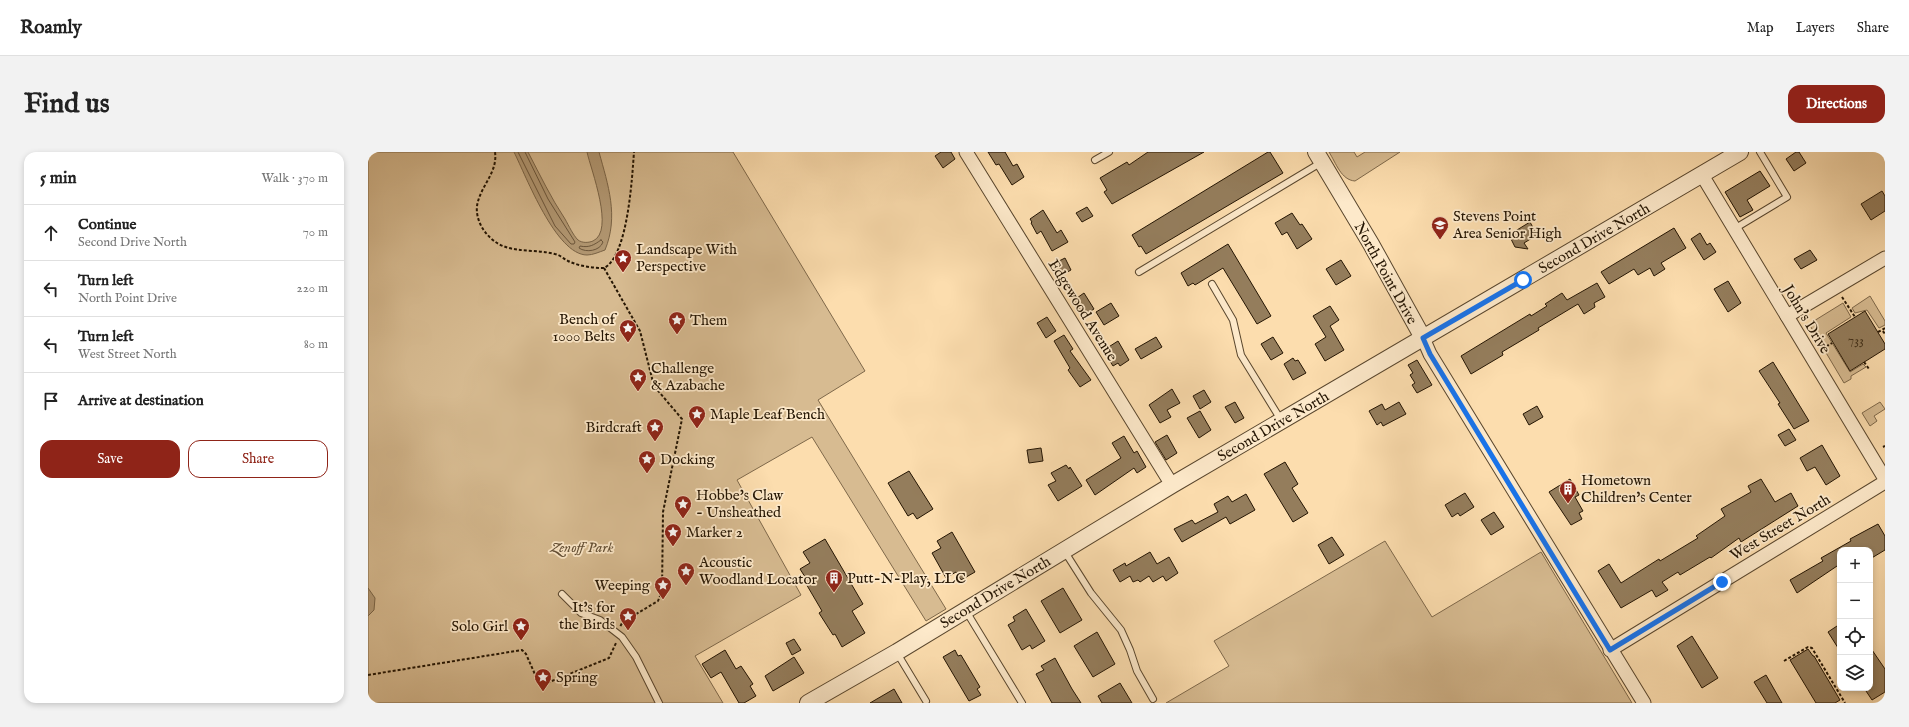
<!DOCTYPE html>
<meta charset="utf-8">
<style>
body{margin:0;font-family:"IM FELL English",serif;background:#f2f2f2;color:#222}
.controls{position:absolute;right:12px;bottom:12px;display:grid;overflow:hidden;border-radius:8px;box-shadow:0 2px 6px #0003}
.controls button{width:36px;height:36px;display:grid;place-items:center;padding:0;border:0;border-bottom:1px solid #e0e0e0;background:#fff;color:#222;font:20px sans-serif}
.stop{position:absolute;width:12px;height:12px;margin:-9px;border:3px solid #1a73e8;border-radius:50%;background:#fff}
.stop.end{background:#1a73e8;border-color:#fff;box-shadow:0 1px 4px #0008}
.list{margin:0;padding:0;list-style:none}
h2{display:flex;justify-content:space-between;align-items:center;height:52px;margin:0;padding:0 16px;font-size:17px}
h2 small{font-size:13px;font-weight:400;color:#767676}
.list li{display:grid;grid-template-columns:26px 1fr auto;gap:12px;align-items:center;box-sizing:border-box;height:56px;padding:0 16px;border-top:1px solid #e0e0e0}
.list b{display:block;font-size:15px;white-space:nowrap}
.list p{margin:0;font-size:13px;white-space:nowrap;color:#767676}
.list em{font-size:13px;font-style:normal;color:#767676}
.actions{display:flex;gap:8px;padding:12px 16px}
.actions a{flex:1;padding:9px 0;border:1px solid #8f2418;border-radius:12px;text-align:center;font-size:14px;color:#8f2418}
.actions .main{background:#8f2418;color:#fff}
.icon{flex:none;width:22px;height:22px;fill:none;stroke:currentColor;stroke-width:2;stroke-linecap:round;stroke-linejoin:round}
.map{position:relative;flex:none;width:1517px;height:551px;overflow:hidden;border-radius:12px}
header{display:flex;align-items:center;gap:24px;box-sizing:border-box;height:56px;padding:0 20px;background:#fff;border-bottom:1px solid #e0e0e0}
header strong{font-size:19px}
nav{display:flex;gap:22px;margin-inline-start:auto;font-size:14px}
.intro{display:flex;align-items:center;justify-content:space-between;box-sizing:border-box;height:96px;padding:0 24px}
h1{margin:0;font-size:28px}
.button{padding:10px 18px;border-radius:12px;background:#8f2418;color:#fff;font-size:14px;font-weight:700}
main{display:flex;gap:24px;padding:0 24px}
aside{flex:1;background:#fff;border-radius:12px;box-shadow:0 2px 6px #0003}
.map>svg:first-child{display:block}
</style>
<header>
<strong>Roamly</strong>
<nav><a>Map</a><a>Layers</a><a>Share</a></nav>
</header>
<div class="intro"><h1>Find us</h1><a class="button">Directions</a></div>
<main>
<aside>
<h2>5 min<small>Walk · 370 m</small></h2>
<ul class="list">
<li><svg class="icon" aria-label="ahead" viewBox="0 0 24 24"><path d="M12 20V5M6 11l6-6 6 6"/></svg><div><b>Continue</b><p>Second Drive North</p></div><em>70 m</em></li>
<li><svg class="icon" aria-label="left" viewBox="0 0 24 24"><path d="M17 20v-9H6M10 6l-5 5 5 5"/></svg><div><b>Turn left</b><p>North Point Drive</p></div><em>220 m</em></li>
<li><svg class="icon" aria-label="left" viewBox="0 0 24 24"><path d="M17 20v-9H6M10 6l-5 5 5 5"/></svg><div><b>Turn left</b><p>West Street North</p></div><em>80 m</em></li>
<li><svg class="icon" aria-label="arrive" viewBox="0 0 24 24"><path d="M6 21V4h12l-3 4 3 4H6"/></svg><div><b>Arrive at destination</b></div></li>
</ul>
<div class="actions"><a class="main">Save</a><a>Share</a></div>
</aside>
<div class="map">
<svg width="1517" height="551" viewBox="0 0 1517 551">
<rect width="100%" height="100%" fill="#fcddae"/>
<filter id="stains"><feTurbulence type="fractalNoise" baseFrequency=".005" numOctaves="4"/><feColorMatrix values="0 0 0 0 .2 0 0 0 0 .09 0 0 0 0 .02 0 0 0 .5 -.17"/></filter>
<radialGradient id="worn" r=".72"><stop offset=".6" stop-color="#630" stop-opacity="0"/><stop offset="1" stop-color="#630" stop-opacity=".3"/></radialGradient>
<g fill="#d7bb91" stroke="#7e684a">
<path d="M0 0H365L497 219 450 248 578 457 558 469 444 285 369 328 433 443 327 504 355 551H0Z"/>
<path d="M961 0H986L989 5 997 0H1032L987 29C973 28 968 11 961 0Z"/>
<path d="M1502 144 1517 169V173L1511 176 1499 158 1487 161 1484 156Z"/>
<path d="M1475 151 1483 165 1458 181 1482 220 1495 212 1498 215 1483 224V227L1476 231 1441 172Z"/>
<path d="M1512 250 1517 257 1506 264 1509 269 1502 274 1494 261Z"/>
<path d="M1017 389 1064 465 1173 400 1264 551H798L861 514 846 489Z"/>
</g>
<g fill="#b39974" stroke="#7a6447">
<path d="M146 0H160C172 23 183 46 197 67 201 74 205 83 210 88 214 91 220 91 225 89 247 79 223 18 219 0H231C240 33 251 64 237 98 231 100 225 103 219 103 188 103 158 24 146 0Z"/>
<path d="M0 436 7 446 6 458 0 464Z"/>
</g>
<g fill="none" stroke-linecap="round" stroke-linejoin="round">
<g stroke="#6c573c" stroke-width="1">
<path d="M150 0 187 74 203 92H206L207 90 180 47 157 0"/>
<path d="M233 88 235 90C232 99 218 101 211 96L212 94C221 96 226 93 233 88Z"/>
</g>
</g>
<g fill="#947d5c" stroke="#241503">
<path d="M573 0H583L587 7 575 16 567 4Z"/>
<path d="M620 0H637L645 14 649 12 656 25 644 33 631 12 628 13Z"/>
<path d="M780 0H836L744 52 736 40 739 38 732 26 759 10 761 13Z"/>
<path d="M900 0H902L915 21 778 102 773 94 771 95 764 83Z"/>
<path d="M1428 0H1431L1438 11 1426 19 1418 7Z"/>
<path d="M1392 19 1402 34 1379 48 1385 58 1372 65 1357 40Z"/>
<path d="M1514 39 1517 44V59L1503 68 1493 52Z"/>
<path d="M719 55 725 64 714 70 708 61Z"/>
<path d="M675 58 689 81 693 78 700 90 684 99 673 79 669 82 663 71 664 70 662 67Z"/>
<path d="M924 61 932 73 934 72 944 87 929 97 919 80 914 83 907 71Z"/>
<path d="M1162 70 1169 83 1156 91 1160 97 1147 95 1143 87 1146 85 1144 81Z"/>
<path d="M1306 76 1318 96 1293 111 1297 117 1286 124 1282 116 1270 123 1266 117 1241 132 1233 120Z"/>
<path d="M1332 81 1339 93 1342 91 1348 100 1336 108 1323 87Z"/>
<path d="M860 92 903 164 889 172 855 116 827 133 825 131 820 134 813 121Z"/>
<path d="M1442 98 1449 108 1433 117 1426 107Z"/>
<path d="M697 106 703 118 692 124 685 112Z"/>
<path d="M973 108 983 124 968 133 958 117Z"/>
<path d="M1360 129 1373 151 1360 160 1346 137Z"/>
<path d="M1229 131 1237 145 1226 151 1227 155 1216 162 1210 152 1170 176 1171 178 1134 200 1135 203 1103 222 1093 204 1162 162 1163 164 1179 154 1177 152 1194 141 1199 148Z"/>
<path d="M716 141 726 157 718 162 715 158 713 159 706 148Z"/>
<path d="M743 151 751 164 736 173 728 160Z"/>
<path d="M962 154 971 168 962 174 976 198 957 209 947 192 958 185 945 164Z"/>
<path d="M1497 159 1517 192V197L1482 219 1460 182Z"/>
<path d="M679 165 688 179 678 186 669 171Z"/>
<path d="M696 183 705 197 702 199 723 228 712 235 700 218 702 216 686 189Z"/>
<path d="M788 185 794 195 773 207 767 197Z"/>
<path d="M905 185 915 201 903 208 893 192Z"/>
<path d="M750 189 761 208 752 214 750 211 745 214 740 206 744 204 739 196Z"/>
<path d="M925 206 927 209 930 208 938 221 925 228 916 212Z"/>
<path d="M1049 208 1064 233 1049 241 1044 233 1047 231 1042 223 1045 221 1040 213Z"/>
<path d="M1405 210 1441 269 1426 277 1410 252 1412 251 1391 219Z"/>
<path d="M804 237 812 251 799 258 803 265 792 271 781 253Z"/>
<path d="M836 238 843 250 832 257 825 244Z"/>
<path d="M867 250 876 266 867 271 857 255Z"/>
<path d="M1031 250 1038 262 1015 274 1013 270 1009 273 1001 259 1014 252 1017 258Z"/>
<path d="M1169 254 1175 265 1161 273 1155 262Z"/>
<path d="M832 259 843 278 831 286 819 266Z"/>
<path d="M1421 277 1428 288 1417 294 1410 283Z"/>
<path d="M799 283 809 301 798 308 787 290Z"/>
<path d="M756 284 766 301 769 299 778 315 769 321 766 316 727 343 718 328 753 306 744 291Z"/>
<path d="M1454 293 1472 324 1458 333 1447 315 1439 319 1432 306Z"/>
<path d="M673 296 675 309 661 311 659 298Z"/>
<path d="M917 310 930 332 924 336 940 361 925 370 896 322Z"/>
<path d="M698 313 701 317 702 315 714 334 690 349 680 333 688 329 683 321Z"/>
<path d="M541 319 565 357 549 367 545 361 540 364 520 331Z"/>
<path d="M1202 327 1211 343 1207 345 1215 359 1211 361 1214 367 1203 373 1181 340Z"/>
<path d="M1393 327 1407 350 1423 341 1430 354 1373 390 1371 386 1343 406 1342 405 1312 423 1310 420 1294 430 1300 438 1288 445 1284 438 1253 456 1230 419 1241 412 1253 431 1291 407 1292 409 1330 386 1328 384 1357 364 1353 357 1383 340 1380 334Z"/>
<path d="M1097 341 1106 355 1092 364 1090 361 1084 365 1077 353Z"/>
<path d="M878 342 887 358 862 372 858 365 814 390 806 377 824 368 827 372 850 360 846 352 860 344 864 350Z"/>
<path d="M1126 360 1136 375 1123 383 1113 368Z"/>
<path d="M1510 372 1517 384V398L1502 407V398H1472V412L1429 441 1422 428 1455 409 1453 406 1483 389 1482 387Z"/>
<path d="M584 380 607 420 593 428 588 420 578 426 564 401 573 396 569 389Z"/>
<path d="M964 385 976 403 961 412 950 393Z"/>
<path d="M457 387 495 452 484 459 497 481 474 495 467 482 465 483 451 461 454 459 437 430 439 428 432 417 442 411 435 400Z"/>
<path d="M782 400 789 412 801 405 810 421 798 429 795 424 785 430 781 424 772 430 770 428 765 430 762 424 752 430 745 418 757 411 758 414Z"/>
<path d="M695 436 714 468 692 481 673 449Z"/>
<path d="M658 457 677 489 664 497 662 493 654 498 640 473 647 469 645 465Z"/>
<path d="M1472 472V499L1460 480Z"/>
<path d="M729 480 747 512 725 525 706 494Z"/>
<path d="M1324 484 1350 526 1334 536 1309 494Z"/>
<path d="M426 487 433 498 424 503 418 491Z"/>
<path d="M1502 495 1517 517V540L1504 548 1496 536H1502Z"/>
<path d="M1440 497 1445 504H1446L1472 548 1467 551H1448L1422 508Z"/>
<path d="M357 498 368 517 373 514 385 532 382 534 388 544 376 551H371L353 520 343 526 334 512Z"/>
<path d="M587 498 590 504 593 503 612 535 609 537 613 543 601 549 575 505Z"/>
<path d="M426 505 436 521 405 539 397 524Z"/>
<path d="M687 506 704 537 713 551H684L668 522 676 518 673 514Z"/>
<path d="M1398 523 1414 551H1399L1386 530Z"/>
<path d="M752 531 764 551H734L730 544Z"/>
<path d="M526 537 534 551H502Z"/>
</g>
<g fill="none" stroke-linecap="round" stroke-linejoin="round">
<g stroke="#5a472e" stroke-width="8">
<g id="service">
<path d="M727 8 741 0"/>
<path d="M1366 77 1419 45 1392 0"/>
<path d="M771 120 954 10"/>
<path d="M844 132 865 168 873 203 913 268"/>
<path d="M697 400 723 441 753 478 762 498 769 519 785 547"/>
<path d="M194 442 213 461 232 468 254 485 268 505 291 551"/>
<path d="M598 459 654 551"/>
<path d="M529 501 558 549"/>
</g>
</g>
<g stroke="#5a472e" stroke-width="15">
<g id="minor">
<path d="M598 0 804 333"/>
<path d="M1334 23 1517 327"/>
<path d="M1419 164 1517 106"/>
<path d="M1055 186 1062 202 1276 551"/>
<path d="M1242 498 1517 330"/>
</g>
</g>
<g stroke="#5a472e" stroke-width="18">
<g id="tertiary">
<path d="M948 0 1003 92 1055 186"/>
<path d="M440 551 529 500 804 333 1372 0"/>
</g>
</g>
<g stroke="#241503" stroke-width="2" stroke-dasharray="3 2" stroke-linecap="butt">
<path d="M127 0C130 21 112 34 109 54 108 62 111 71 115 77 134 105 159 95 187 102 192 103 196 107 200 109 211 114 224 116 236 116 260 104 264 26 266 0"/>
<path d="M236 116 272 179 286 234 314 267 295 360 294 439 290 449 258 468 254 471 252 475"/>
<path d="M1474 145 1487 165"/>
<path d="M1517 176 1514 178 1517 182"/>
<path d="M1510 180 1514 178"/>
<path d="M1454 197 1464 191"/>
<path d="M1496 210 1501 217"/>
<path d="M1515 295 1517 294"/>
<path d="M1416 509 1440 495 1444 496 1477 551"/>
<path d="M0 523 154 498 158 502 169 527 179 531 241 506 248 491"/>
</g>
<use href="#service" stroke="#fde9ca" stroke-width="6"/>
<use href="#minor" stroke="#fde9ca" stroke-width="13"/>
<use href="#tertiary" stroke="#fde9ca" stroke-width="16"/>
</g>
<g fill="none" stroke-linecap="round" stroke-linejoin="round">
<path stroke="#1a73e8" stroke-width="5" d="M1155 128 1055 186 1062 202 1242 498 1354 430"/>
</g>
<defs>
<g id="school-pin" transform="scale(0.9)"><path d="M0 17L-7.5 6A9.5 9.5 0 1 1 7.5 6Z" fill="#8f2418" stroke="#fde9ca"/><path d="M0-5L7-2L0 1L-7-2ZM-4 1L0 2.5L4 1V4Q0 6-4 4Z" fill="#fff"/></g>
<g id="sight-pin" transform="scale(0.9)"><path d="M0 17L-7.5 6A9.5 9.5 0 1 1 7.5 6Z" fill="#8f2418" stroke="#fde9ca"/><path d="M0-6L1.8-2.2L6-1.7L2.9 1.2L3.7 5.4L0 3.3L-3.7 5.4L-2.9 1.2L-6-1.7L-1.8-2.2Z" fill="#fff"/></g>
<g id="building-pin" transform="scale(0.9)"><path d="M0 17L-7.5 6A9.5 9.5 0 1 1 7.5 6Z" fill="#8f2418" stroke="#fde9ca"/><path d="M-4-6H4V6H1V3H-1V6H-4ZM-2.5-4.3h1.7v1.8h-1.7ZM.8-4.3h1.7v1.8H.8ZM-2.5-1h1.7V.8h-1.7ZM.8-1h1.7V.8H.8Z" fill="#fff"/></g>
</defs>
<g fill-rule="evenodd">
<use href="#school-pin" x="1072" y="73"/>
<use href="#sight-pin" x="255" y="106"/>
<use href="#sight-pin" x="309" y="168"/>
<use href="#sight-pin" x="260" y="176"/>
<use href="#sight-pin" x="270" y="225"/>
<use href="#sight-pin" x="329" y="262"/>
<use href="#sight-pin" x="287" y="275"/>
<use href="#sight-pin" x="279" y="307"/>
<use href="#building-pin" x="1200" y="337"/>
<use href="#sight-pin" x="315" y="352"/>
<use href="#sight-pin" x="305" y="380"/>
<use href="#sight-pin" x="318" y="419"/>
<use href="#building-pin" x="466" y="426"/>
<use href="#sight-pin" x="295" y="433"/>
<use href="#sight-pin" x="260" y="464"/>
<use href="#sight-pin" x="153" y="474"/>
<use href="#sight-pin" x="175" y="525"/>
</g>
<g text-anchor="middle" stroke-width="3.5" stroke-linejoin="round" paint-order="stroke">
<g font-size="13" fill="#402f19">
<text x="1488" y="192">733</text>
</g>
<g font-size="15" fill="#241503" stroke="#fde9ca" text-anchor="start">
<text x="1085" y="69">Stevens Point<tspan x="1085" dy="17">Area Senior High</tspan></text>
<text x="268" y="102">Landscape With<tspan x="268" dy="17">Perspective</tspan></text>
<text x="247" y="172" text-anchor="end">Bench of<tspan x="247" dy="17">1000 Belts</tspan></text>
<text x="322" y="173">Them</text>
<text x="283" y="221">Challenge<tspan x="283" dy="17">&amp; Azabache</tspan></text>
<text x="342" y="267">Maple Leaf Bench</text>
<text x="274" y="280" text-anchor="end">Birdcraft</text>
<text x="292" y="312">Docking</text>
<text x="1213" y="333">Hometown<tspan x="1213" dy="17">Children's Center</tspan></text>
<text x="328" y="348">Hobbe's Claw<tspan x="328" dy="17">- Unsheathed</tspan></text>
<text x="318" y="385">Marker 2</text>
<text x="331" y="415">Acoustic<tspan x="331" dy="17">Woodland Locator</tspan></text>
<text x="479" y="431">Putt-N-Play, LLC</text>
<text x="282" y="438" text-anchor="end">Weeping</text>
<text x="247" y="460" text-anchor="end">It's for<tspan x="247" dy="17">the Birds</tspan></text>
<text x="140" y="479" text-anchor="end">Solo Girl</text>
<text x="188" y="530">Spring</text>
</g>
<g font-size="15" fill="#241503" stroke="#fde9ca">
<text transform="translate(1226 86) rotate(-30)" y="5">Second Drive North</text>
<text transform="translate(1018 121) rotate(61)" y="5">North Point Drive</text>
<text transform="translate(715 158) rotate(58)" y="5">Edgewood Avenue</text>
<text transform="translate(1439 167) rotate(59)" y="5">John's Drive</text>
<text transform="translate(905 274) rotate(-30)" y="5">Second Drive North</text>
<text transform="translate(1412 375) rotate(-31)" y="5">West Street North</text>
<text transform="translate(627 440) rotate(-31)" y="5">Second Drive North</text>
</g>
<g font-size="15" font-style="italic" fill="#634f35" stroke="#fde9ca">
<text x="214" y="400">Zenoff Park</text>
</g>
</g>
<rect width="100%" height="100%" filter="url(#stains)"/>
<rect width="100%" height="100%" fill="url(#worn)"/>
</svg>
<div class="controls">
<button>+</button>
<button>−</button>
<button><svg class="icon" aria-label="locate" viewBox="0 0 24 24"><circle cx="12" cy="12" r="6"/><path d="M12 2v4M12 18v4M2 12h4M18 12h4"/></svg></button>
<button><svg class="icon" aria-label="layers" viewBox="0 0 24 24"><path d="M12 4l9 5-9 5-9-5zM3 14l9 5 9-5"/></svg></button>
</div>
<div class="stop" style="left:1155px;top:128px"></div>
<div class="stop end" style="left:1354px;top:430px"></div>
</div>
</main>
